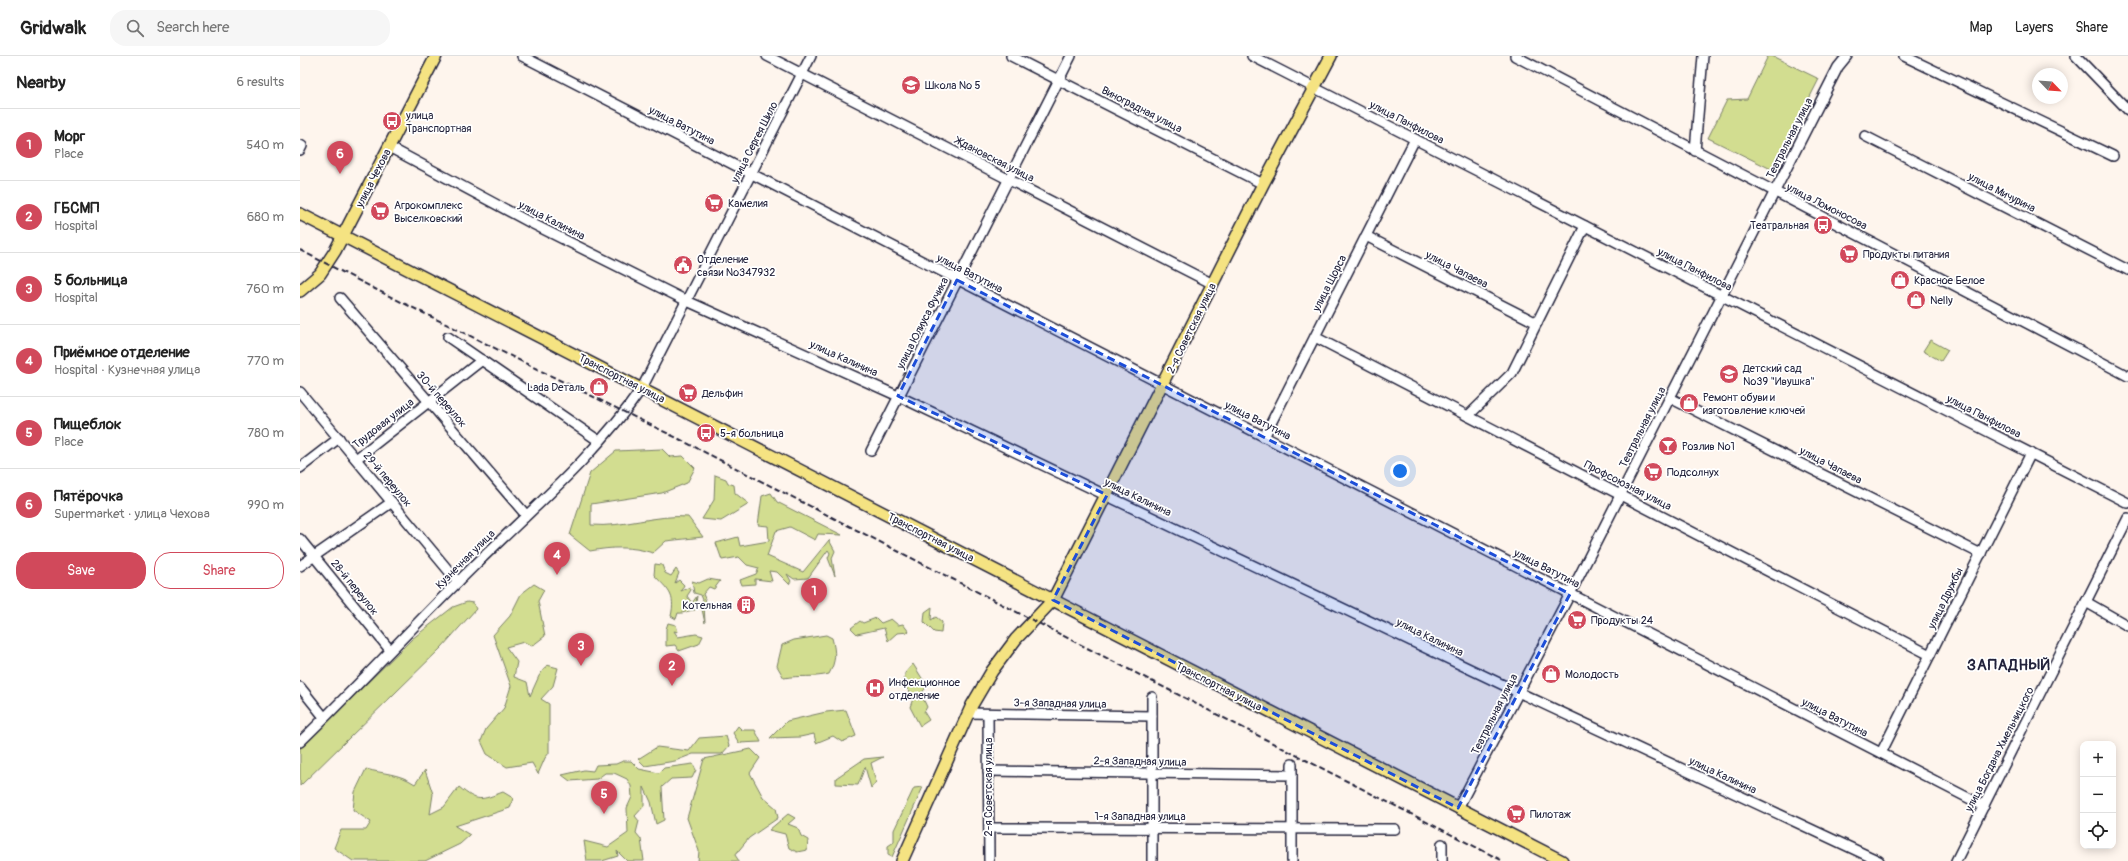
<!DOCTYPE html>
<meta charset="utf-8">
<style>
body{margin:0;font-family:Pangolin,sans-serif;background:#f6f6f6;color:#222}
.controls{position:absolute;right:12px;bottom:12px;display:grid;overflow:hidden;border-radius:8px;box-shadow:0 2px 10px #0003}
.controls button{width:36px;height:36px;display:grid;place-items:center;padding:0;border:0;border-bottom:1px solid #e0e0e0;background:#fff;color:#222;font:20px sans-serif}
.compass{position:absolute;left:1732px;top:12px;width:36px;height:36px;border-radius:50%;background:#fff;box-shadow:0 2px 10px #0003;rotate:115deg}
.you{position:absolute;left:1100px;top:415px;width:14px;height:14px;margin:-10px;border:3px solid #fff;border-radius:50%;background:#1a73e8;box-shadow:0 0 0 6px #1a73e833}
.badge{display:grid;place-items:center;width:26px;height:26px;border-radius:50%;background:#d1495b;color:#fff;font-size:13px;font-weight:700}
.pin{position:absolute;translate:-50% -33px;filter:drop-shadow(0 1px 2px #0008)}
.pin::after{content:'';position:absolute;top:21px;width:14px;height:12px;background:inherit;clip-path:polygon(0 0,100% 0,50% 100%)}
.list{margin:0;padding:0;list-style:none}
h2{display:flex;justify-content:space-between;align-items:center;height:52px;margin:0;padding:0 16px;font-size:17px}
h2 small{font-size:13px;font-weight:400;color:#767676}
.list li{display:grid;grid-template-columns:26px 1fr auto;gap:12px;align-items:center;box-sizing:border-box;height:72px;padding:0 16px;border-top:1px solid #e0e0e0}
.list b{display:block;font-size:15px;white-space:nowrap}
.list p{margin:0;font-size:13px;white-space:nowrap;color:#767676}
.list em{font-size:13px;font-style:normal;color:#767676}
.actions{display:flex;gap:8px;padding:12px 16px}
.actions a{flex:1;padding:9px 0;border:1px solid #d1495b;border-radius:16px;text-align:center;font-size:14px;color:#d1495b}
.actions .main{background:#d1495b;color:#fff}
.icon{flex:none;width:22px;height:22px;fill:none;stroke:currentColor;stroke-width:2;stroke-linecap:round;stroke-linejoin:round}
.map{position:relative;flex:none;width:1828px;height:805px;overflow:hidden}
header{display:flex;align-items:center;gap:24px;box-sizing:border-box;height:56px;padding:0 20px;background:#fff;border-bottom:1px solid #e0e0e0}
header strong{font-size:19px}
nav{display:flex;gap:22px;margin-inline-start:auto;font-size:14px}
.search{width:280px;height:36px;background:#f6f6f6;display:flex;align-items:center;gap:10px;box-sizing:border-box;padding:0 14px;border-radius:16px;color:#767676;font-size:15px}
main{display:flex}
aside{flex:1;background:#fff}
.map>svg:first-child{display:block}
</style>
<header>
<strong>Gridwalk</strong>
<div class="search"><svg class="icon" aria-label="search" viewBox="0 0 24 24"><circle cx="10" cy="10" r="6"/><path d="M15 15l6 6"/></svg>Search here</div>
<nav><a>Map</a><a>Layers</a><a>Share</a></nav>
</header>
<main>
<aside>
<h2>Nearby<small>6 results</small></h2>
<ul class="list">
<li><span class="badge">1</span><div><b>Морг</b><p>Place</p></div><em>540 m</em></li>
<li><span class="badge">2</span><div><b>ГБСМП</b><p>Hospital</p></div><em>680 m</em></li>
<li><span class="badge">3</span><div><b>5 больница</b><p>Hospital</p></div><em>760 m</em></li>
<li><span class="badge">4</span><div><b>Приёмное отделение</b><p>Hospital · Кузнечная улица</p></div><em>770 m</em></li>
<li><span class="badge">5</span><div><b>Пищеблок</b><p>Place</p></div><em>780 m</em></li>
<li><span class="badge">6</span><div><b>Пятёрочка</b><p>Supermarket · улица Чехова</p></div><em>990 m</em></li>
</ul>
<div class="actions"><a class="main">Save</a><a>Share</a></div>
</aside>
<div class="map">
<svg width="1828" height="805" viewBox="0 0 1828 805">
<rect width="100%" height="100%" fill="#fef5ed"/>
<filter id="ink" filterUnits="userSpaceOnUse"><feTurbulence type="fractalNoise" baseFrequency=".025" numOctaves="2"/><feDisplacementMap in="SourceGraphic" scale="8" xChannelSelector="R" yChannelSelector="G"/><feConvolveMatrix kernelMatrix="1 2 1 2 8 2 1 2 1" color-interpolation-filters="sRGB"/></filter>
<g filter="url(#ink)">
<g fill="#d2dd90" stroke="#7a8066">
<path d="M1468 0H1472L1519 23 1473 114 1408 82 1427 44 1447 43Z"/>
<path d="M1630 284 1648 294 1641 305 1623 295Z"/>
<path d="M362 393 370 401 383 400 395 412 387 427 362 437 291 448V469C323 472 356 458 388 461L403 481 366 485 353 497C331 490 312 491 290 495L270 479 290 417 316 395Z"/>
<path d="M415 419 426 423 428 427 434 429 435 437 449 448 421 465 402 463 414 444Z"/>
<path d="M471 437 477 446 542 479 518 478 515 484 490 471 476 475 467 500 503 516 529 484 535 495 532 502 535 520 528 502 530 497 528 494 508 522 494 523 487 518 491 525 489 528 477 516 469 515 472 525 455 523V528L442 529 440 524 456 518 459 512 447 509 439 501 422 504 416 487 438 481 440 490 469 485 468 470 458 469 462 440Z"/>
<path d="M355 508 362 509 365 517 371 520 376 513 379 517 375 527 379 524 384 529 381 535 390 531 391 534 387 540 392 547 397 540 395 554C388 554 384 558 378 557L376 563 371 560C376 538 368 534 354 519Z"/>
<path d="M408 523 420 525 414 533 409 531 403 538 406 545 404 547 405 567 401 549 403 544 401 539 394 537 392 525 399 527Z"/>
<path d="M234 528 244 534 238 545 245 580 232 590 224 586 206 591 217 606 214 621 227 626 230 640 239 620 247 609 258 612 253 630 241 643 249 648V697L245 702 238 718 232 707 207 711 187 698 181 685 186 673 204 652 211 630 193 579 210 560 221 538Z"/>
<path d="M167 546 173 547 176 553 142 591 0 730V693L112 583 153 551Z"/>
<path d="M632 551 631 564 636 561 642 566 641 577 634 576 624 566 625 556Z"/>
<path d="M576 562 581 567 591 563 598 569 603 568 609 576 597 577 588 585 584 572 557 578 551 572 560 565 563 567Z"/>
<path d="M368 567 376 569 378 576 374 575 378 581 396 578 403 580 399 588 379 595 375 589 366 590V573Z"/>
<path d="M526 579 532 582C536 597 536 605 529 618 514 622 499 619 484 622L477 610 482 589 494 584Z"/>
<path d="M613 608 627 630 621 638 627 651 624 656 629 664 620 670 610 651 614 640 604 630 605 617Z"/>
<path d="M546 654 556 680 542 686 533 680 516 687 514 678 500 681 470 682 487 665 526 656Z"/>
<path d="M438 670 442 674H455L461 686 439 687 433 677Z"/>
<path d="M426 680 429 690 422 698H393L375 705 345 710 338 703 357 691 389 695 399 682Z"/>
<path d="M451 693 460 702 450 717 463 741 476 752 478 762 449 782 435 799 439 805H398L399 795 387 762 404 703Z"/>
<path d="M583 701 571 707 576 726 571 732 565 711 558 729 536 728V722L564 703Z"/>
<path d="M323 705H331L339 713 359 717 364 712 393 708 396 714 392 722 371 723 362 731 364 764 356 768 351 746 344 731V750L335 760 339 765 336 777 341 783 344 805H327L317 795 318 800 302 805H287L284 785 308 791 328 777 327 752 332 741 331 730 327 723 314 717H305L297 723 270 725 262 719 284 714 293 715 296 709 316 708Z"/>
<path d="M66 713C83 718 99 717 115 728L125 714 133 738 130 758 144 751 159 731C178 747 181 744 203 736L213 742 210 752 155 770 170 779 160 788 125 805H53L34 792 41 774H66L71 766 53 754 55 736Z"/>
<path d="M623 731 592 801 588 799V790L594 786V774L614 732Z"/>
<path d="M488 758 495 762 488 768 498 772 501 780 508 784 507 794 497 796 489 792 485 778 469 774Z"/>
</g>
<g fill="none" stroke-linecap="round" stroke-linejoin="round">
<g stroke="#22223b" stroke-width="12">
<g id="minor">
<path d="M222 0 1684 750"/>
<path d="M467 0 913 228"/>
<path d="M711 0 963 128"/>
<path d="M952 0 1828 447"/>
<path d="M1215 0 1828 320"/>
<path d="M1604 0 1813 100"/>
<path d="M1776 0 1828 54"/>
<path d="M1565 80 1828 214"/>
<path d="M0 89 2 90 0 94"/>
<path d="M89 91 231 167 387 245 598 340 1218 636 1579 805"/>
<path d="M1395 95 1403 0"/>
<path d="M1066 180 1237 267"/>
<path d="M40 242 226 459"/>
<path d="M148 281 299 385"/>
<path d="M1015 281 1630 599"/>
<path d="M0 336 158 526"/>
<path d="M1370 342 1681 498"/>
<path d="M1168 360 1212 317 1285 170"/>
<path d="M964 381 1115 83"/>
<path d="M571 395 771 0"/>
<path d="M56 403 182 304"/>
<path d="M0 412 39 382"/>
<path d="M0 483 90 594"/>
<path d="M0 510 92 446"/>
<path d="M1786 546 1828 570"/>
<path d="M0 631 24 661"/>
<path d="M852 641V805"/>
<path d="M668 657 852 660"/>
<path d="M688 658 689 805"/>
<path d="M0 686C59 629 115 568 174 510 232 453 296 399 342 332L511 0"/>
<path d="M1581 697 1731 397"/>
<path d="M688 715 992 719"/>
<path d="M1158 752 1270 538 1538 11 1547 0"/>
<path d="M689 772 1095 773"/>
<path d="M992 805V708"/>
<path d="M1142 805V788"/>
<path d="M1656 805 1828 462"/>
</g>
</g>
<g stroke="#22223b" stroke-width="14">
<g id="major">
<path d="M0 158 1262 805"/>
<path d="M0 235 20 218 35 195 136 0"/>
<path d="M602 805 672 649 692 615 716 583 753 544 963 128 1031 0"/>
</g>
</g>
<use href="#minor" stroke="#fff" stroke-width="9"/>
<use href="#major" stroke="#f5e382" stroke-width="11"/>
<path stroke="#22223b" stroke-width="2" stroke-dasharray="6 3" stroke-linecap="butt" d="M0 194 75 233 379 383 1203 805"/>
</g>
</g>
<path fill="#1d4ed8" fill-opacity="0.2" stroke="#1d4ed8" stroke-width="3" stroke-dasharray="8 5" stroke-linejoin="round" d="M657 224 1270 538 1158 752 753 544 807 439 598 340Z"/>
<defs>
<g id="school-disc" transform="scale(1)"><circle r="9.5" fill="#d1495b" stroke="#fff"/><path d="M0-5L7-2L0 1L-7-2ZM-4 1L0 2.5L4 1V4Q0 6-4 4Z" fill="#fff"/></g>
<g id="bus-disc" transform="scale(1)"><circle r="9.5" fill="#d1495b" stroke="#fff"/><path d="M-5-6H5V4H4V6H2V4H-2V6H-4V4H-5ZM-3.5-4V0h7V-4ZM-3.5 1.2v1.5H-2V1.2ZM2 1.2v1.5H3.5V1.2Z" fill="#fff"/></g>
<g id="supermarket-disc" transform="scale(1)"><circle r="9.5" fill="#d1495b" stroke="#fff"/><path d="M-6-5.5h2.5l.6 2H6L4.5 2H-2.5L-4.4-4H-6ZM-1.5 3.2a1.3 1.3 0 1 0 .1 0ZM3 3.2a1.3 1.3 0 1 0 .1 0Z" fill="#fff"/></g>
<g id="civic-disc" transform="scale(1)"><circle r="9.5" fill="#d1495b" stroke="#fff"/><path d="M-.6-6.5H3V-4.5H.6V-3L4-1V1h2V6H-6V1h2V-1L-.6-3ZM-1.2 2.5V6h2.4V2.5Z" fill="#fff"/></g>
<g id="shop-disc" transform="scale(1)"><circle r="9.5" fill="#d1495b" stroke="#fff"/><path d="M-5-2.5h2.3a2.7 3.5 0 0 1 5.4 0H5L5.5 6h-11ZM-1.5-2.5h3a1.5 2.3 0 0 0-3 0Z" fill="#fff"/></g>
<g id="bar-disc" transform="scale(1)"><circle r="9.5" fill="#d1495b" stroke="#fff"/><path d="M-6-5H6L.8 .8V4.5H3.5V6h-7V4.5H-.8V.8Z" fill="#fff"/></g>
<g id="building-disc" transform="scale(1)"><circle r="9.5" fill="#d1495b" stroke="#fff"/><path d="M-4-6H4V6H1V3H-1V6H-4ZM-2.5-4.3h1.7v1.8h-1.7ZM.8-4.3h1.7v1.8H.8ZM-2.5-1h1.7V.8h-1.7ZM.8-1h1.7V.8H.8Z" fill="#fff"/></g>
<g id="hospital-disc" transform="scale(1)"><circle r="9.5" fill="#d1495b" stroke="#fff"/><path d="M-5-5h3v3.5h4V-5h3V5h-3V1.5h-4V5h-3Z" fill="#fff"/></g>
</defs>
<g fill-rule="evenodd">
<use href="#school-disc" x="611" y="29"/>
<use href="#bus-disc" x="92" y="65"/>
<use href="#supermarket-disc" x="414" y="147"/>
<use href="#supermarket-disc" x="80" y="155"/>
<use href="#bus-disc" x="1523" y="169"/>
<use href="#supermarket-disc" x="1549" y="198"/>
<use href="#civic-disc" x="383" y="209"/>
<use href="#shop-disc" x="1600" y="224"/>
<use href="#shop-disc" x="1616" y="244"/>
<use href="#school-disc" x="1429" y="318"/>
<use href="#shop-disc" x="299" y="331"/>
<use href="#supermarket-disc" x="388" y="337"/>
<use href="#shop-disc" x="1389" y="347"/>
<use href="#bus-disc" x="406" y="377"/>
<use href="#bar-disc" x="1368" y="390"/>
<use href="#supermarket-disc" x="1353" y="416"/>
<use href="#building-disc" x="446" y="549"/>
<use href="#supermarket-disc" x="1277" y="564"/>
<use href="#shop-disc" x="1251" y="618"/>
<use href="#hospital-disc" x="575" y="632"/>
<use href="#supermarket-disc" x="1216" y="758"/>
</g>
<g text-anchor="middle" stroke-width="3.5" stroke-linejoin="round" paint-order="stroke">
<g font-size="11" fill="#22223b" stroke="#fff" text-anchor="start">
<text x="625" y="33">Школа № 5</text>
<text x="106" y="63">улица<tspan x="106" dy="13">Транспортная</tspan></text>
<text x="428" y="151">Камелия</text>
<text x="94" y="153">Агрокомплекс<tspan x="94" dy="13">Выселковский</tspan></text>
<text x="1509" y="173" text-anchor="end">Театральная</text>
<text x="1563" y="202">Продукты питания</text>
<text x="397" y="207">Отделение<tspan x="397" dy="13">связи №347932</tspan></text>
<text x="1614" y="228">Красное Белое</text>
<text x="1630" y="248">Nelly</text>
<text x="1443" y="316">Детский сад<tspan x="1443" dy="13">№39 "Ивушка"</tspan></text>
<text x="285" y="335" text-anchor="end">Lada Dеталь</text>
<text x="402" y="341">Дельфин</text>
<text x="1403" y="345">Ремонт обуви и<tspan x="1403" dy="13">изготовление ключей</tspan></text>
<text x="420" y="381">5-я больница</text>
<text x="1382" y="394">Розлив №1</text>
<text x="1367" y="420">Подсолнух</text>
<text x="432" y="553" text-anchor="end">Котельная</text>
<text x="1291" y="568">Продукты 24</text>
<text x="1265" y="622">Молодость</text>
<text x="589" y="630">Инфекционное<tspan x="589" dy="13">отделение</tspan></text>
<text x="1230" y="762">Пилотаж</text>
</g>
<g font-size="11" fill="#22223b" stroke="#fff">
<text transform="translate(842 53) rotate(27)" y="4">Виноградная улица</text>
<text transform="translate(1107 66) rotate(27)" y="4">улица Панфилова</text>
<text transform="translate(382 69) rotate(27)" y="4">улица Ватутина</text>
<text transform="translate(1489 82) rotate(-63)" y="4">Театральная улица</text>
<text transform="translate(454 86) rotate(-63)" y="4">улица Сергея Шило</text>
<text transform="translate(695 103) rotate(27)" y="4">Ждановская улица</text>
<text transform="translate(73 122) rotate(-63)" y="4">улица Чехова</text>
<text transform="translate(1702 136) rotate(27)" y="4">улица Мичурина</text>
<text transform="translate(1527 150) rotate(27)" y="4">улица Ломоносова</text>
<text transform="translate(252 164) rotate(27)" y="4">улица Калинина</text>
<text transform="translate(1157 213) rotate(27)" y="4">улица Чапаева</text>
<text transform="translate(1395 213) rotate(27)" y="4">улица Панфилова</text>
<text transform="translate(670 217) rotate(27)" y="4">улица Ватутина</text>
<text transform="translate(1029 227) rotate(-63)" y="4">улица Щорса</text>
<text transform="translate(622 267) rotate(-63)" y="4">улица Юлиуса Фучика</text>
<text transform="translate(891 272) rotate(-64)" y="4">2-я Советская улица</text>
<text transform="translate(544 302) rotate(24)" y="4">улица Калинина</text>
<text transform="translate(322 322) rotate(27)" y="4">Транспортная улица</text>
<text transform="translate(142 343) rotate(49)" y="4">30-й переулок</text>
<text transform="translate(1684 360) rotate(27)" y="4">улица Панфилова</text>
<text transform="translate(958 364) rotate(27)" y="4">улица Ватутина</text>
<text transform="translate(83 367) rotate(-38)" y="4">Трудовая улица</text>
<text transform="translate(1342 371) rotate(-63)" y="4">Театральная улица</text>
<text transform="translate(1531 409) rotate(27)" y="4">улица Чапаева</text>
<text transform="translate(88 423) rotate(50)" y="4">29-й переулок</text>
<text transform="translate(1328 429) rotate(27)" y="4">Профсоюзная улица</text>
<text transform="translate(838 441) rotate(26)" y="4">улица Калинина</text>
<text transform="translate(631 481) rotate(27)" y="4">Транспортная улица</text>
<text transform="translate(165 503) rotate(-45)" y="4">Кузнечная улица</text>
<text transform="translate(1247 512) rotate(27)" y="4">улица Ватутина</text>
<text transform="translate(55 531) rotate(51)" y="4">28-й переулок</text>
<text transform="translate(1645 542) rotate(-64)" y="4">улица Дружбы</text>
<text transform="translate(1130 581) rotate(26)" y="4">улица Калинина</text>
<text transform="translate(919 630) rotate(27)" y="4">Транспортная улица</text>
<text transform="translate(760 647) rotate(1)" y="4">3-я Западная улица</text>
<text transform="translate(1194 658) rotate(-63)" y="4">Театральная улица</text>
<text transform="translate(1535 661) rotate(27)" y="4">улица Ватутина</text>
<text transform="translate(1699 693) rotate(-63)" y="4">улица Богдана Хмельницкого</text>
<text transform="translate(840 705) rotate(1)" y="4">2-я Западная улица</text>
<text transform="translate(1423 719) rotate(25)" y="4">улица Калинина</text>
<text transform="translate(688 731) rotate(-90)" y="4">2-я Советская улица</text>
<text x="840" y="764">1-я Западная улица</text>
</g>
<g font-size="15" font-weight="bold" letter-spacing="1" fill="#22223b" stroke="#fff">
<text x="1709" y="614">ЗАПАДНЫЙ</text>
</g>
</g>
</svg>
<div class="controls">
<button>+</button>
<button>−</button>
<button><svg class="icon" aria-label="locate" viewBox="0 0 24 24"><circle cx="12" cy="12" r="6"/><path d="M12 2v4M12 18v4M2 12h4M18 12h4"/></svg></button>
</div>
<svg class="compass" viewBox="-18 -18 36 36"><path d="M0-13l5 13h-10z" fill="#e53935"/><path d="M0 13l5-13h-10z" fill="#767676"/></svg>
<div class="you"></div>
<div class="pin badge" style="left:514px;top:555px">1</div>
<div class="pin badge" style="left:372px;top:630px">2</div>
<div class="pin badge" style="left:281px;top:610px">3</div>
<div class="pin badge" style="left:257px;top:519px">4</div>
<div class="pin badge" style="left:304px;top:758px">5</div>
<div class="pin badge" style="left:40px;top:118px">6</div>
</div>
</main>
